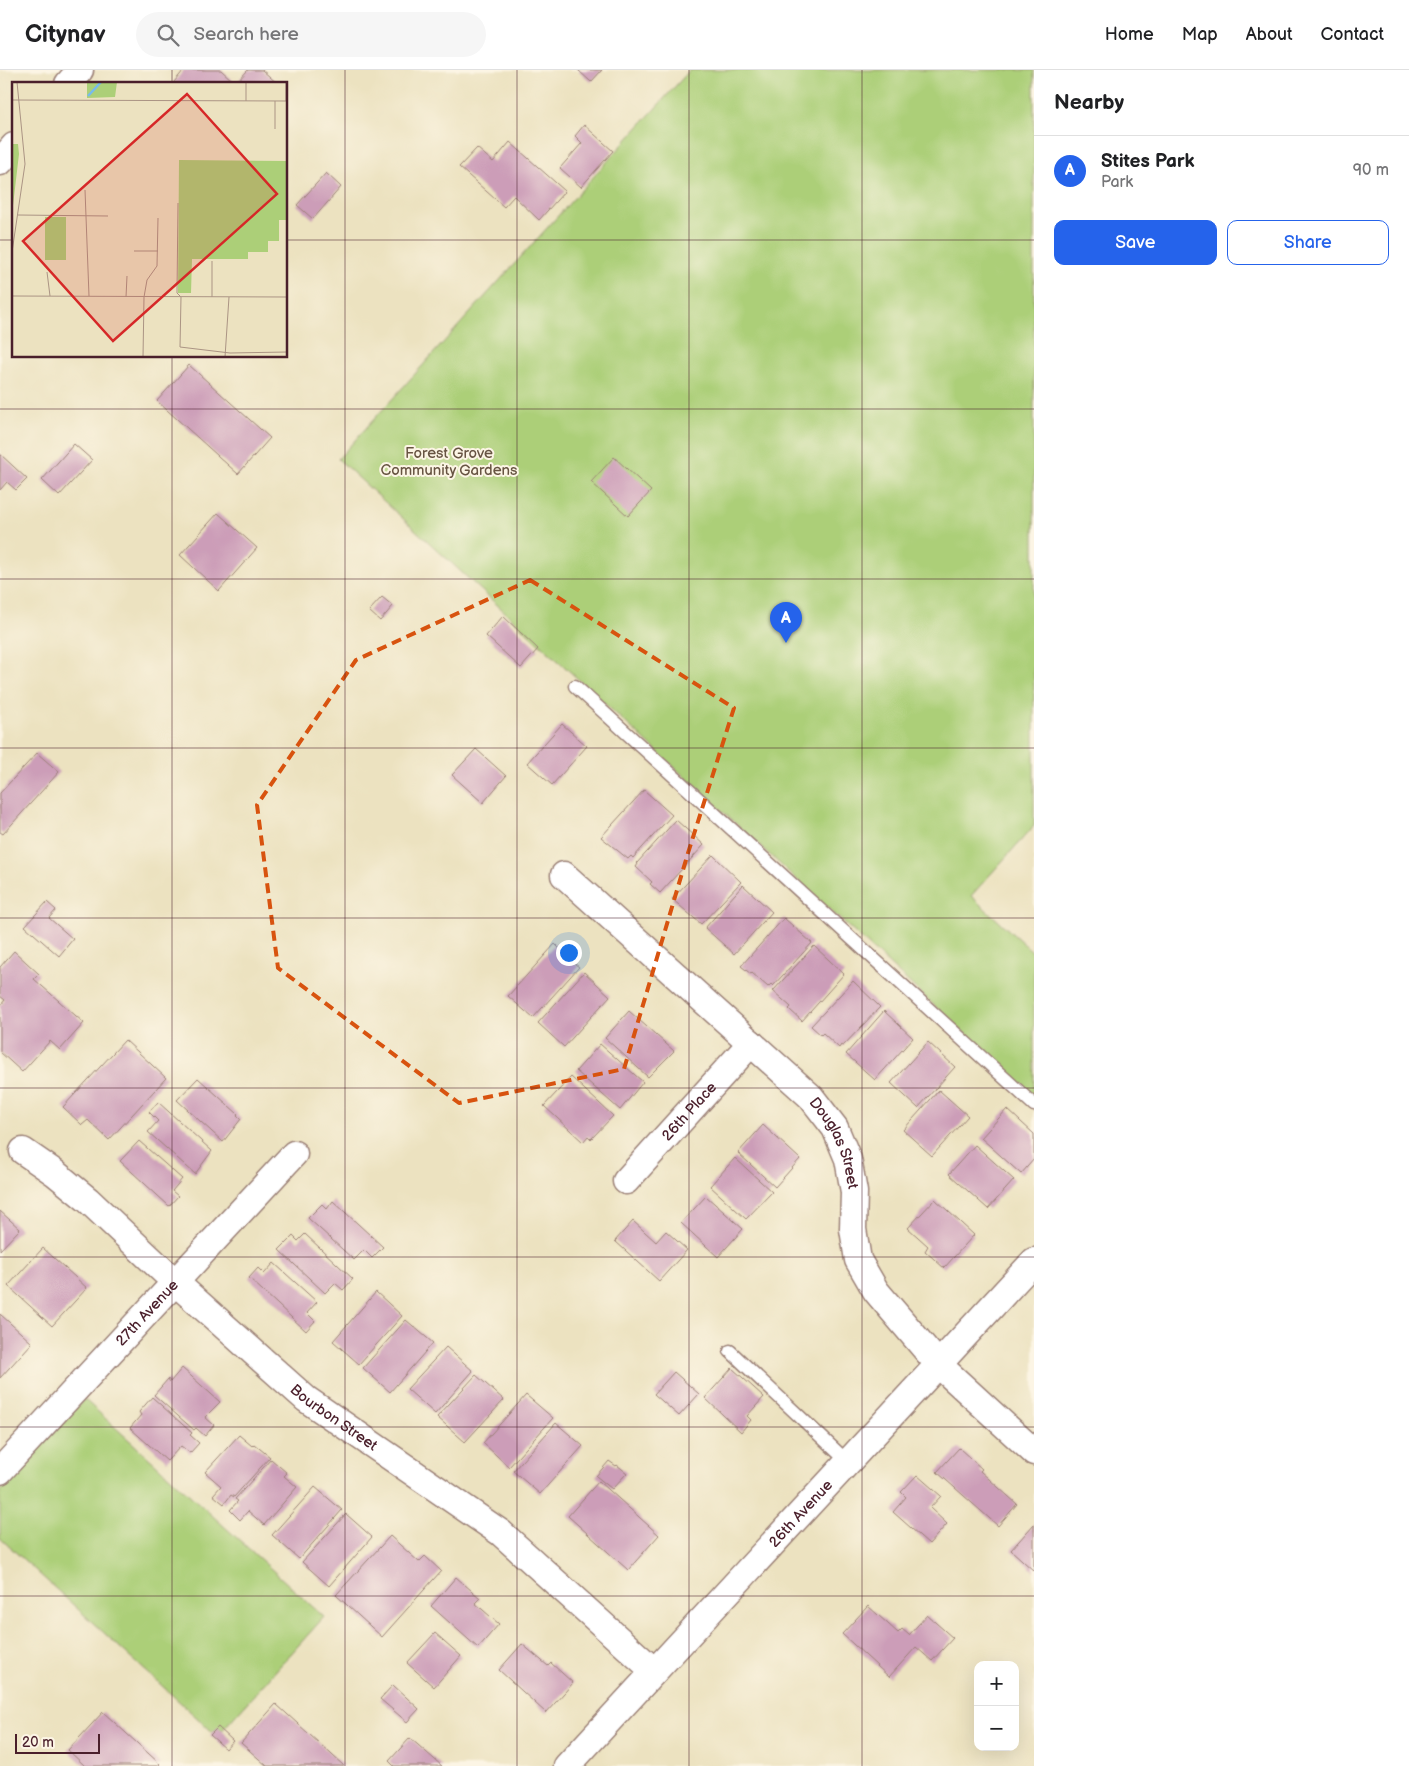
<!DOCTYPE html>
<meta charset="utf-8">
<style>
body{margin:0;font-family:"Balsamiq Sans",sans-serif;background:#f6f6f6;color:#202124}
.controls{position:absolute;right:15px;bottom:15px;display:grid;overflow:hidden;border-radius:10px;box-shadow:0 5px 20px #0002}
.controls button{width:45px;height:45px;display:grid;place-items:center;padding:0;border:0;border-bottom:1px solid #e0e0e0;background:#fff;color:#202124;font:25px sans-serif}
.scale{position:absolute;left:15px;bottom:12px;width:85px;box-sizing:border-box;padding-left:5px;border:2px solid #4a1f2b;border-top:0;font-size:14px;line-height:18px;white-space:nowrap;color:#4a1f2b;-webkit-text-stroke:4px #fcf5e5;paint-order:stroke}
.you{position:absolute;left:568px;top:882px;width:18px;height:18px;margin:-12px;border:4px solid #fff;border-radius:50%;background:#1a73e8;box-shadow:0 0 0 8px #1a73e833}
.badge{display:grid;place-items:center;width:32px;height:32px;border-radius:50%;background:#2563eb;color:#fff;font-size:16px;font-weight:700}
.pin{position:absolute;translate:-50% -41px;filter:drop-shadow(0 1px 2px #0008)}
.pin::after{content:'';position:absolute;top:26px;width:18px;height:15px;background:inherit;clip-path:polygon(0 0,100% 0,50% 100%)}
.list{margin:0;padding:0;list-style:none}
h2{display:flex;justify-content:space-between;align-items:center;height:65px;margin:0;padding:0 20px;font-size:21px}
h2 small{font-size:16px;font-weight:400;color:#757577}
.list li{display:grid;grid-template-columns:32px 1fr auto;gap:15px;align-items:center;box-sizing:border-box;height:70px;padding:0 20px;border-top:1px solid #e0e0e0}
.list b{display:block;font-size:19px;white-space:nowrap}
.list p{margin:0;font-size:16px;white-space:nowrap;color:#757577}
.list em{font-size:16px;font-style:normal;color:#757577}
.actions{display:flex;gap:10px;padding:15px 20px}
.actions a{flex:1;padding:11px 0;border:1px solid #2563eb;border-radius:10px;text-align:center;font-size:18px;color:#2563eb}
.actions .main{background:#2563eb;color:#fff}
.icon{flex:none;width:28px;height:28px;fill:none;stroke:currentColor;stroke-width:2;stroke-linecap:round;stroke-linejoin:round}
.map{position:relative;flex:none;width:1034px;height:1696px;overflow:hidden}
header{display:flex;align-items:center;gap:30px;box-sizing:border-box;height:70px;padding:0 25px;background:#fff;border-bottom:1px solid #e0e0e0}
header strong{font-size:24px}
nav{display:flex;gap:28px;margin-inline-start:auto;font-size:18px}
.search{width:350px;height:45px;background:#f6f6f6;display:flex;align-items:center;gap:12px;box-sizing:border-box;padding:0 18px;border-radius:28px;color:#757577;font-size:19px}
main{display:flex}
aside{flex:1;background:#fff}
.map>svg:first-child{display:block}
</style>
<header>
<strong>Citynav</strong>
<div class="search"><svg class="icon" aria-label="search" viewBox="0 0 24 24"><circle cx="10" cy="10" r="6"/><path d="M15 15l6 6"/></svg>Search here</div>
<nav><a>Home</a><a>Map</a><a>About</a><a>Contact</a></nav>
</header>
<main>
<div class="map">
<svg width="1034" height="1696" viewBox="0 0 1034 1696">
<rect width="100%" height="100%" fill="#fcf5e5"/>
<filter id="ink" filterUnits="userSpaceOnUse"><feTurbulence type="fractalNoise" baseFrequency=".02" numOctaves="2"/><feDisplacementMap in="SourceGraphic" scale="10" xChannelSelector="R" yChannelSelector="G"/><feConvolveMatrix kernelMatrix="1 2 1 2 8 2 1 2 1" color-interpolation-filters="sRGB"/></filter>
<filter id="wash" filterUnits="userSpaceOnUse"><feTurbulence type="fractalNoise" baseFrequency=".0096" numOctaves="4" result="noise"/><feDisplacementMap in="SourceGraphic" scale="20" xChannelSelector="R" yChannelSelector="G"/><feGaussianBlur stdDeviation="1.12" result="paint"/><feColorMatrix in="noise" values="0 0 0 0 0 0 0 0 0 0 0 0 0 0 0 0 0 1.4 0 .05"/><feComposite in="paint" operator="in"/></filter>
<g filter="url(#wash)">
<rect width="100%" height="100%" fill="#ece2c0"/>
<g fill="#accf78" stroke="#7b7752">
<path d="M690 0H1034V756L971 826 1034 883V1027L338 389Z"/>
<path d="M84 1329 324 1547 217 1666 0 1468V1421Z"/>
</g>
<g id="blocks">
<g fill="#cc9db8">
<path d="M184 0H221L233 11 230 14H175L174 12Z"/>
<path d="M248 0H262L278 14H235Z"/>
<path d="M578 0H602L591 12Z"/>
<path d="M584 55 613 81 581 117 560 98 582 73 575 66Z"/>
<path d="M510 72 565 121 539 150 514 126 504 137 459 97 477 78 493 92Z"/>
<path d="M326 103 341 117 313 149 297 135Z"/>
<path d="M189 295 270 368 238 404 157 331Z"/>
<path d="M74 374 92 390 59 426 42 410Z"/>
<path d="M0 384 27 409 16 420 7 412 0 420Z"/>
<path d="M614 387 651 421 628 446 591 412Z"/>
<path d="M218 443 257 478 219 521 180 485Z"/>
<path d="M382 527 393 536 380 551 369 541Z"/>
<path d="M503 546 538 579 521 598 486 566Z"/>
<path d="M562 654 587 676 552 715 527 693Z"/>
<path d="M476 679 506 706 483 733 452 705Z"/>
<path d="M37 683 59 702 3 764 0 762V723Z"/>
<path d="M644 720 672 745 633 788 631 786 628 789 601 767Z"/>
<path d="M676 750 704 775 660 823 650 814 652 812 636 797 638 794 637 793Z"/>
<path d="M713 785 741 812 701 854 672 829Z"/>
<path d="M743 815 772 842 734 884 705 858Z"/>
<path d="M47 832 56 840 49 848 73 869 59 886 25 856Z"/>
<path d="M784 848 812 873 773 916 771 914 768 917 752 903 751 904 741 896Z"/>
<path d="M555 874 563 882 562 884 579 897 533 948 508 926Z"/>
<path d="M814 876 844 904 802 951 789 939 791 937 773 921Z"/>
<path d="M14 881 39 904 34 909 84 953 60 980 50 971 22 1002 0 982V936L5 930 0 926V897Z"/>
<path d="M584 902 610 926 564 977 538 953Z"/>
<path d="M853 911 880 937 843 976 841 975 839 978 823 963 821 965 811 956Z"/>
<path d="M629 941 674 981 648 1007 605 968Z"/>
<path d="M884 941 913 968 875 1010 846 984Z"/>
<path d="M125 970 166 1008 109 1070 88 1050 82 1055 63 1037Z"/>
<path d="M928 972 955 997 918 1038 891 1013Z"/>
<path d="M600 974 643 1012 620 1040 576 1001Z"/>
<path d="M571 1007 613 1046 591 1069 588 1066 583 1072 544 1036Z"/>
<path d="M198 1008 238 1044 237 1045 241 1049 223 1072 177 1030Z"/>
<path d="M939 1020 968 1046 932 1086 903 1060Z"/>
<path d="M158 1032 212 1081 195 1104 148 1062 158 1051 149 1042Z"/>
<path d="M1007 1039 1034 1064V1089L1021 1104 981 1068Z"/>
<path d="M763 1055 800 1089 775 1117 738 1083Z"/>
<path d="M139 1071 182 1109 172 1121 178 1126 169 1136 120 1091Z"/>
<path d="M975 1075 1014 1110 988 1139 949 1104Z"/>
<path d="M735 1088 772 1122 746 1149 710 1116Z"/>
<path d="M706 1126 743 1159 718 1187 681 1153Z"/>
<path d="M935 1129 974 1165 944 1198 925 1181 928 1176 908 1158Z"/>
<path d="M333 1131 383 1177 372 1188 364 1180 354 1190 308 1148 322 1134 327 1139Z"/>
<path d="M0 1141 20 1159 0 1180Z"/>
<path d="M633 1151 656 1172 666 1161 687 1180 659 1211 615 1171Z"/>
<path d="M305 1164 353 1209 343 1220 335 1213 325 1223 279 1180 293 1166 298 1171Z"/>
<path d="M43 1178 87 1218 52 1256 8 1216Z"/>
<path d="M274 1193 317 1232 307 1243 315 1251 306 1261 249 1208 258 1198 264 1204Z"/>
<path d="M376 1222 402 1246 359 1294 333 1271Z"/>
<path d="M0 1244 32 1273 0 1308Z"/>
<path d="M406 1250 433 1273 390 1322 363 1298Z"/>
<path d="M446 1277 473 1301 435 1344 407 1319Z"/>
<path d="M182 1298 220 1332 205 1347 214 1355 205 1366 196 1358 194 1360 154 1325 168 1309 170 1312Z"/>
<path d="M732 1298 764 1327 747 1346 751 1350 741 1362 705 1328Z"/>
<path d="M674 1302 699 1324 679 1346 654 1324Z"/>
<path d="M476 1305 504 1330 465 1372 437 1347Z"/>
<path d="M526 1325 553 1348 509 1397 483 1373Z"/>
<path d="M152 1327 192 1363 190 1365 199 1373 190 1383 181 1376 167 1391 130 1358 141 1345 139 1342Z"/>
<path d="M556 1353 583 1376 540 1424 513 1401Z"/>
<path d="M239 1365 252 1376 254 1374 270 1387 234 1427 231 1425 224 1434 213 1425 221 1416 205 1402Z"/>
<path d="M959 1378 982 1399 980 1401 1017 1434 998 1456 937 1402Z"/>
<path d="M271 1389 287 1403 284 1406 297 1417 264 1455 248 1441 240 1450 230 1440 238 1431 235 1429Z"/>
<path d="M609 1391 616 1396 617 1395 627 1403 612 1419 596 1406Z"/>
<path d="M917 1405 941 1426 930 1438 947 1454 929 1474 893 1442 906 1427 901 1422Z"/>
<path d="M599 1411 659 1465 628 1500 568 1446Z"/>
<path d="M315 1417 342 1440 299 1489 272 1465Z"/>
<path d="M346 1444 372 1467 329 1516 302 1492Z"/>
<path d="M1034 1454V1501L1011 1480Z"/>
<path d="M390 1466 419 1492 425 1486 441 1501 382 1567 336 1525Z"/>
<path d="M456 1507 480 1528 475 1533 499 1554 478 1578 431 1536Z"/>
<path d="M868 1536 898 1563 902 1559 909 1565 927 1545 953 1568 932 1591 916 1577 889 1607 842 1564Z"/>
<path d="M435 1563 461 1586 434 1617 407 1593Z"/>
<path d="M522 1574 548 1596 551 1593 573 1613 546 1643 499 1600Z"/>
<path d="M393 1615 419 1639 407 1652 380 1629Z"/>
<path d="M276 1634 320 1674 344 1696H267L241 1673Z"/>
<path d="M103 1642 160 1694 158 1696H85L68 1680Z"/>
<path d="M218 1657 233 1671 226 1679 210 1665Z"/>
<path d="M410 1668 442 1696H394L389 1691Z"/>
</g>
</g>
</g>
<g filter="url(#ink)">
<use href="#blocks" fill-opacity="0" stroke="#9b8076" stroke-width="1"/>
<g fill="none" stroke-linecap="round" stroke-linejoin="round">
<g stroke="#9b8076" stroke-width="15">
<g id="service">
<path d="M575 616 1034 1035"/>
<path d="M730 1281 848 1392"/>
</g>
</g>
<g stroke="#9b8076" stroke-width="29">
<g id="minor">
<path d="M68 14 80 0"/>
<path d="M0 92 14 76"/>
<path id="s1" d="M564 805 811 1027 835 1058 848 1089 854 1122 853 1159 858 1190 876 1221 939 1295 1034 1382"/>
<path id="s2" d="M23 1081 55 1103 88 1130 175 1212 306 1329 501 1463 654 1601"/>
<path id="s3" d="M626 1111 751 973"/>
<path id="s4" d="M0 1401 294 1084"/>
<path id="s5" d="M567 1696 1034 1191"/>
</g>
</g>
<use href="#service" stroke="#fff" stroke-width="12"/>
<use href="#minor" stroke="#fff" stroke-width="26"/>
</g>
</g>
<path fill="none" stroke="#d8530f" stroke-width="4" stroke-dasharray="10 6" stroke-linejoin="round" d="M530 510 734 638 688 783 624 999 459 1033 278 898 257 735 356 590Z"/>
<path fill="none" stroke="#4a1f2b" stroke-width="1" stroke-opacity="0.55" d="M172 0V14M345 0V1696M517 0V1696M689 0V1696M862 0V1696M0 170H14M286 170H1034M172 286V1696M0 339H1034M0 509H1034M0 678H1034M0 848H1034M0 1018H1034M0 1187H1034M0 1357H1034M0 1526H1034"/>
<g text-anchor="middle" stroke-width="4" stroke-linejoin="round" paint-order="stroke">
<g font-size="15" fill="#675442" stroke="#fcf5e5">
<text x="449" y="388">Forest Grove<tspan x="449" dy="17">Community Gardens</tspan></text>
</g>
<g font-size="15" fill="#4a1f2b" stroke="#fcf5e5">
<text dy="5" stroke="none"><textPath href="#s3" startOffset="94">26th Place</textPath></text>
<text dy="5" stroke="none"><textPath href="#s1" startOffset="385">Douglas Street</textPath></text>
<text dy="5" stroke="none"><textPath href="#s4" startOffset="216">27th Avenue</textPath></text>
<text dy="5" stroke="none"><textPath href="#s2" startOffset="410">Bourbon Street</textPath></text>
<text dy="5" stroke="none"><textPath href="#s5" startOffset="344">26th Avenue</textPath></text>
</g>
</g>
<g transform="translate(12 12)">
<rect width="275" height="275" fill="#ece2c0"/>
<path d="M75 0H105L103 15 75 16ZM0 62H6L7 72 0 132ZM167 78 275 79V138H267V159H256V170H236V177H180L179 211H166ZM33 135H54V178H33Z" fill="#accf78"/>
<path fill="none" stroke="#76bbed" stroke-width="2.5" d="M76 14 89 0"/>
<path fill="none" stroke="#ab9484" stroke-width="1" d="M234 0V19M274 0V19M0 18 275 19M263 47V19M73 108 77 214M166 121 165 211 169 215 168 265 218 271 275 270M6 133 96 134M122 169H146M0 170 13 82 5 0M200 179V215M35 190 38 214M0 214 275 215M114 215 115 194M131 275 132 215 135 198 145 184 146 136M213 275 217 215"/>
<path fill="#d62828" fill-opacity="0.15" stroke="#d62828" stroke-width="2.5" d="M175 12 265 112 101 259 11 159Z"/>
<rect width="275" height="275" fill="none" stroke="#4a1f2b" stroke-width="2.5"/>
</g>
</svg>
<div class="controls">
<button>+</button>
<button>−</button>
</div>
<div class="scale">20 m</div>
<div class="you"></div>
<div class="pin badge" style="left:786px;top:573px">A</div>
</div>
<aside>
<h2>Nearby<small></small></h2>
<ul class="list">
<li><span class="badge">A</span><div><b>Stites Park</b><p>Park</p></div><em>90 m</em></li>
</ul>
<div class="actions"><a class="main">Save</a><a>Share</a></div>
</aside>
</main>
